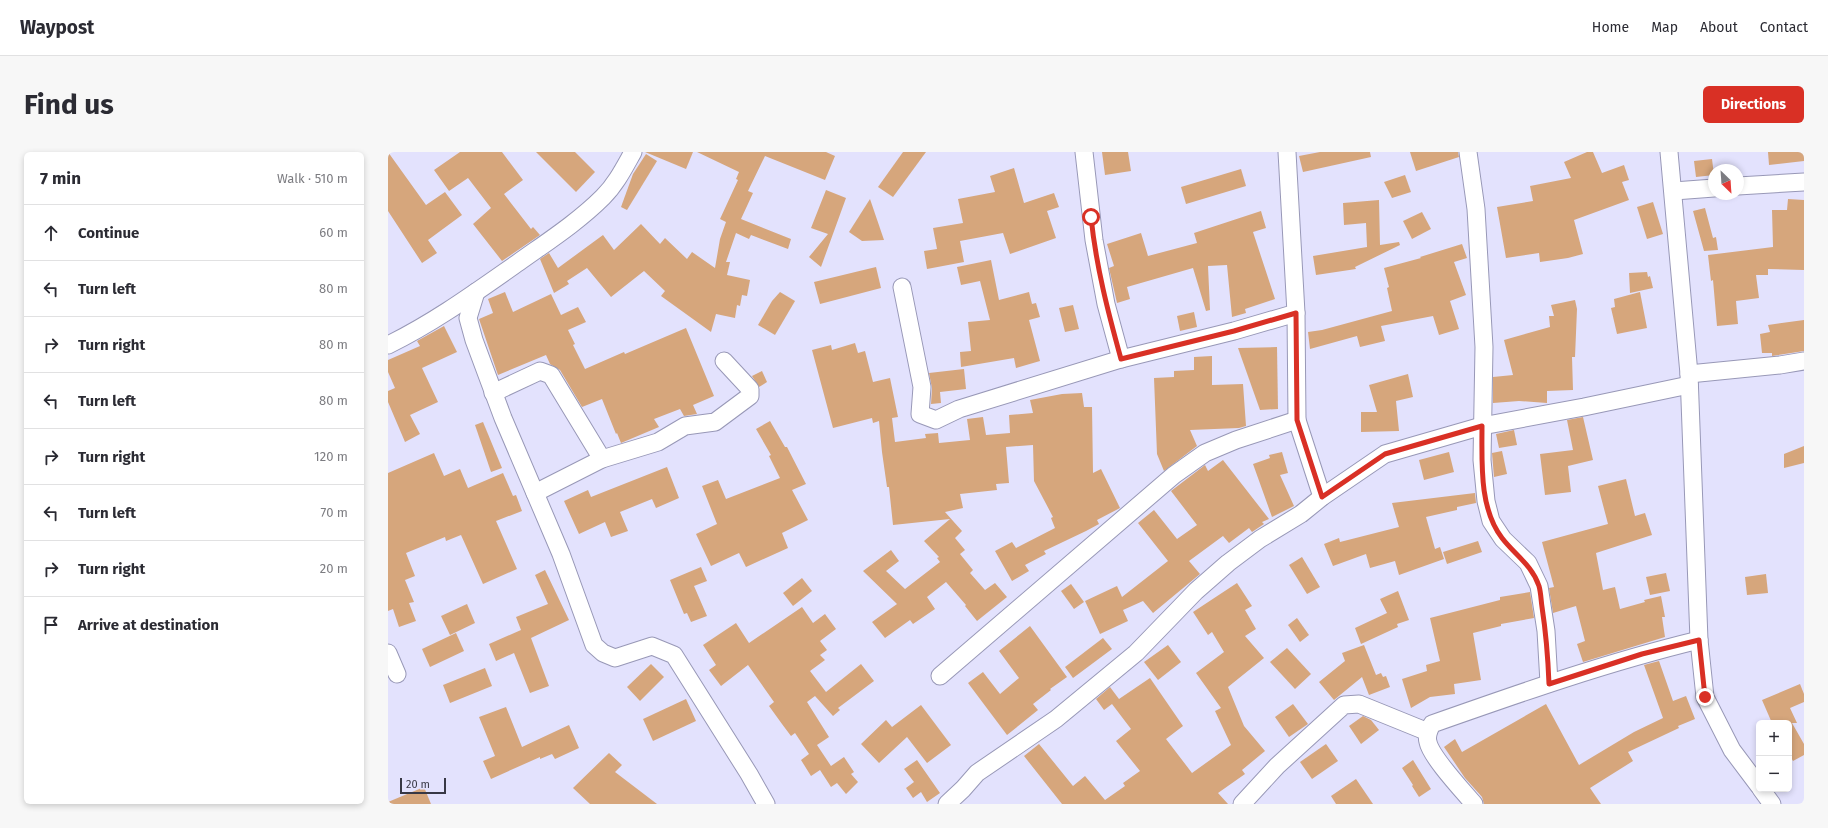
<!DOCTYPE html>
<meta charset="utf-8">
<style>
body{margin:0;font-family:"Fira Sans",sans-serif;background:#f7f7f7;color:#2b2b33}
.controls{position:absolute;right:12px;bottom:12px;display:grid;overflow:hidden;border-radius:6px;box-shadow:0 2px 6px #0003}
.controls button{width:36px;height:36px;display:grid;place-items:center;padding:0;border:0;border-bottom:1px solid #e1e1e2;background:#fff;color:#2b2b33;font:20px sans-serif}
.compass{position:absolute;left:1320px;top:12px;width:36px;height:36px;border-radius:50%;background:#fff;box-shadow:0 2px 6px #0003;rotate:155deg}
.scale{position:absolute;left:12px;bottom:10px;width:46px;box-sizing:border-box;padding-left:4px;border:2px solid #383845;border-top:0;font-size:11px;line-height:14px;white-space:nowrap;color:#383845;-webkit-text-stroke:3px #e3e2fd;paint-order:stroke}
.stop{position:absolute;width:12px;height:12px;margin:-9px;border:3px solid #d93025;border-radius:50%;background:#fff}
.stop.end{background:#d93025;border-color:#fff;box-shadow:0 1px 4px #0008}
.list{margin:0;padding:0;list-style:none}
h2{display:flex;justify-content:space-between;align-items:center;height:52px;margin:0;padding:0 16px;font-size:17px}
h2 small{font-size:13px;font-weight:400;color:#7c7c81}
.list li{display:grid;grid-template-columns:26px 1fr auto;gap:12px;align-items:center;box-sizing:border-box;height:56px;padding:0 16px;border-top:1px solid #e1e1e2}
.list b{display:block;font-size:15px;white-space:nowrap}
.list em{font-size:13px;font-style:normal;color:#7c7c81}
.icon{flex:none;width:22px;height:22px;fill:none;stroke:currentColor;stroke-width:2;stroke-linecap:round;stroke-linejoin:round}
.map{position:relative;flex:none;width:1416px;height:652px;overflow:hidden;border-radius:6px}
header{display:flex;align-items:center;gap:24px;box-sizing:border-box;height:56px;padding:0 20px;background:#fff;border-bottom:1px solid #e1e1e2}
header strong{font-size:19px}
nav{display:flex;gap:22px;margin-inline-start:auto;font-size:14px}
.intro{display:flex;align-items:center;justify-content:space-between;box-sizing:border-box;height:96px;padding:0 24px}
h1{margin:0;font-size:28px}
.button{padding:10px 18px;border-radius:6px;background:#d93025;color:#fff;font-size:14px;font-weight:700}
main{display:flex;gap:24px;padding:0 24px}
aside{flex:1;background:#fff;border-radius:6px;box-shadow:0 2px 6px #0003}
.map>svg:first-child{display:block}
</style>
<header>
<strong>Waypost</strong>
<nav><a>Home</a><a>Map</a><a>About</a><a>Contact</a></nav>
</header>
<div class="intro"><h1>Find us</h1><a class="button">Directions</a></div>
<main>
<aside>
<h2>7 min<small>Walk · 510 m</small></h2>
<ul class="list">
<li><svg class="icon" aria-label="ahead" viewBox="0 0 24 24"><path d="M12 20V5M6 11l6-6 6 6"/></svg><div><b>Continue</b></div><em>60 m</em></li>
<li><svg class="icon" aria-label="left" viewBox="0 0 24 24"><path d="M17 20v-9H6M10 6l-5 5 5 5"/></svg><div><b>Turn left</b></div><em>80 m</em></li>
<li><svg class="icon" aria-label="right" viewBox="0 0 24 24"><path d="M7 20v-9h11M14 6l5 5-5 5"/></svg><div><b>Turn right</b></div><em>80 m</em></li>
<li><svg class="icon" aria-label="left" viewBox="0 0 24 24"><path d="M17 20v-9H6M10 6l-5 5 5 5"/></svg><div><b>Turn left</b></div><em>80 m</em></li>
<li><svg class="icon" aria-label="right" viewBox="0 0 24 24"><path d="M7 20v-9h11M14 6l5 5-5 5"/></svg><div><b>Turn right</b></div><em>120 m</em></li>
<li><svg class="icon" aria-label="left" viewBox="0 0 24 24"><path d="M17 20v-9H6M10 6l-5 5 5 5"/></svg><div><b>Turn left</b></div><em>70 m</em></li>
<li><svg class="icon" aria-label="right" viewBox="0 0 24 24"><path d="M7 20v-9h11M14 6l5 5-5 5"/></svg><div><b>Turn right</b></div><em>20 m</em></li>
<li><svg class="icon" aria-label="arrive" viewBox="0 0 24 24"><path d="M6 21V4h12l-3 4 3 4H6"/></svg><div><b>Arrive at destination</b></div></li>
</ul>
</aside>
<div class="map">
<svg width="1416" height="652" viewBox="0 0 1416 652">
<rect width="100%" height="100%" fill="#e3e2fd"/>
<g fill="#d6a67c">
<path d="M0 0 38 53 57 40 74 63 40 88 49 101 34 111 0 59Z"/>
<path d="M72 0H114L135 28 116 42 143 77 145 75 152 83 114 109 85 72 103 56 80 26 61 39 46 18Z"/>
<path d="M148 0H187L207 20 188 40Z"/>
<path d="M257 0H305L298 17Z"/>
<path d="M309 0H438L447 4 437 28 377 4 360 39 365 41 353 67 403 87 400 97 363 83 361 87 348 81 338 110H342L339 123 362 128 359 144 354 143 352 154 349 153 347 166 328 162 323 180 273 144 277 139 256 119 223 145 199 116 179 129 181 132 166 141 152 107 161 101 170 116 215 83 226 98 253 72 272 92 277 86 299 107 304 100 327 116 332 87 338 70 332 67 350 28 348 27 351 20Z"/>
<path d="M515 0H538L505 45 490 35Z"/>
<path d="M714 0H740L743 19 717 23Z"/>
<path d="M932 0H982L983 5 915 20 911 4Z"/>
<path d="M1022 0H1070L1071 5 1028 19Z"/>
<path d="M1199 0H1205L1214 21 1236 13 1241 28 1234 30 1241 48 1186 68 1195 102 1180 106 1152 110 1151 101 1118 106 1109 55 1145 49 1142 34 1183 26 1176 10Z"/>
<path d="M1380 0H1416V9L1381 13Z"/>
<path d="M258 2 269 9 239 58 233 55 245 22Z"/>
<path d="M1324 7 1326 23 1308 25 1306 9Z"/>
<path d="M626 16 636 51 666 41 671 55 659 59 668 86 622 102 615 81 572 89 576 110 539 117 536 99 549 97 545 76 575 71 570 47 607 40 602 24Z"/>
<path d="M853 17 858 34 798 52 793 35Z"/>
<path d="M1017 23 1023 40 1004 46 996 30Z"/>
<path d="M438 38 458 46 433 115 421 105 440 82 423 76Z"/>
<path d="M482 47 496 88 474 89 461 80Z"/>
<path d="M1400 47 1416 48V118L1380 117V123H1368L1371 146 1348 149 1350 172 1329 174 1325 128 1323 129 1320 103 1385 95 1384 58H1399Z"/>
<path d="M991 48 992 93 1011 90 1012 93 967 115 968 117 928 123 925 104 979 95 978 71 956 73 955 51Z"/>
<path d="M1265 50 1275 82 1259 87 1249 55Z"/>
<path d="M1317 56 1325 86 1328 85 1330 98 1316 99 1305 59Z"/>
<path d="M873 59 878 76 865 80 887 147 857 157 858 161 844 165 839 113 820 114 822 158 818 159 805 116 739 135 742 147 729 151 721 116 726 114 719 92 753 81 760 104 809 91 806 81Z"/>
<path d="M1034 60 1043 77 1024 87 1015 69Z"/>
<path d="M1074 92 1079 106 1066 110 1078 143 1062 149 1071 177 1051 183 1045 164 993 174 997 189 972 195 969 184 922 197 920 180 934 178 1004 159 999 136 1001 135 996 116 1033 106 1032 105Z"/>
<path d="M603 108 611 148 641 140 644 152 648 151 652 165 641 168 652 209 628 216 626 206 573 215 572 200 583 199 580 170 602 168 592 129 573 133 569 115Z"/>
<path d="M488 115 493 136 432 152 426 130Z"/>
<path d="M1259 120 1260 125 1262 124 1265 136 1242 141 1241 121Z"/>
<path d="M117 140 125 160 163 142 173 163 190 155 198 170 180 178 187 192 185 193 197 217 236 200 237 202 298 176 326 244 305 253 309 262 296 264 292 257 266 267 271 275 233 291 229 281 228 282 214 247 194 255 172 218 162 212 158 203 110 223 91 167 105 161 100 147Z"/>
<path d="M392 140 407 149 387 183 370 173 384 149Z"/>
<path d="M1252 140 1259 176 1229 182 1223 156 1227 155 1226 147Z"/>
<path d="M1187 148 1189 157 1187 205H1184L1185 238 1159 239V251L1131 249 1105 251V225L1125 223 1116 188 1162 175 1161 164H1166L1163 153Z"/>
<path d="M685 153 691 177 677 180 671 156Z"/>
<path d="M806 160 809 175 792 179 789 164Z"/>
<path d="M1416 168V199L1384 204V201H1374L1372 182 1382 180 1380 173Z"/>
<path d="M56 174 69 200 34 216 50 250 22 263 32 282 17 290 0 250V239L7 236 0 220V208L32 194 29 189Z"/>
<path d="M467 191 470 201 477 199 485 230 502 226 510 265 504 266 507 290 538 286 537 282 550 281 551 291 582 288 579 267 595 265 598 283 622 281 621 263 645 261 642 248 674 242 694 241 696 255H704L705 321 713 317 732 356 709 368 711 372 698 379 656 399 658 402 637 413 641 419 624 429 607 399 624 390 628 396 667 376 663 366 665 365 646 329 645 293 618 295 621 331 608 332 609 338 572 342 575 356 557 360 574 379 567 386 577 398 572 402 585 418 582 421 597 438 607 431 619 445 589 469 577 454 578 453 558 430 539 445 547 457 525 472 522 468 497 486 484 470 509 452 475 419 503 398 511 409 498 419 517 437 552 410 549 406 551 405 536 389 562 367 505 373 501 335H499L494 300 491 269 485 271 484 266 445 276 424 198 443 193 444 198Z"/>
<path d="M889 195 890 257 872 258 850 196Z"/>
<path d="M824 204V233L855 232 858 274 851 276 802 278 809 294 776 319 769 302 766 226 786 225V219L806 218V205Z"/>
<path d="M576 217 578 237 552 240 553 251 543 252 544 236 541 221Z"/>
<path d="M374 219 379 230 371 235 364 224Z"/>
<path d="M1020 222 1025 245 1008 249 1011 279 973 280V260H989L981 233Z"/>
<path d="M1195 265 1205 308 1180 314 1183 340 1157 343 1152 302 1185 298 1179 268Z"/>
<path d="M382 269 397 295H399L418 332 404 338 420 368 394 381 400 396 358 415 351 401 323 414 308 382 329 372 314 334 330 328 338 347 392 326 381 304 383 303 368 277Z"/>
<path d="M95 270 114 316 103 320 87 273Z"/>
<path d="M1126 278 1129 293 1111 296 1108 282Z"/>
<path d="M1416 294V311L1396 316V302Z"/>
<path d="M1114 299 1119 322 1106 325 1104 301Z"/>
<path d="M894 300 900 321 892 323 906 354 884 365 865 312 882 306 881 303Z"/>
<path d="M1061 300 1066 320 1036 328 1031 308Z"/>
<path d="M46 301 56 324 72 317 80 336 115 321 125 344 128 343 134 359 108 369 129 417 95 432 73 383 58 389 57 385 18 401 27 424 17 428 26 450 21 451 28 469 11 475 5 457 0 459V321Z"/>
<path d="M835 308 881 367 874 370 876 372 864 380 861 376 841 391 835 384 801 409 812 422 765 461 755 449 735 458 740 469 712 482 697 449 729 434 734 445 780 409 750 371 766 358 789 387 809 373 783 339 817 313 820 319Z"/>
<path d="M279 315 291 346 268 356 264 347 232 360 240 379 223 385 217 370 191 382 176 349 200 338 203 345Z"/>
<path d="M1238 327 1247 364 1257 361 1264 383 1208 401 1215 438 1227 435 1232 457 1257 450 1256 448 1273 444 1277 465H1274L1277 485 1195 510 1189 492 1197 489 1188 454 1165 461 1161 436 1166 435 1154 390 1220 372 1210 334Z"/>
<path d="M1087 341 1088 351 1069 355V358L1038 365 1047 397 1052 395 1056 407 1011 423 1007 409 982 416 978 402 945 414 936 392 951 386 952 390 1011 375 1004 351Z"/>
<path d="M1090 389 1094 400 1059 412 1055 400Z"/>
<path d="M914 405 932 435 919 442 901 413Z"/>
<path d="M313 415 319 429 306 434 319 464 303 470 299 461 296 462 282 428Z"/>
<path d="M157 418 181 468 143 486 161 534 142 541 126 501 108 509 101 492 133 478 128 465 160 452 147 423Z"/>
<path d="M1278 421 1282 439 1262 443 1258 425Z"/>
<path d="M1378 422 1380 441 1359 443 1357 425Z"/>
<path d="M414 426 424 439 405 454 395 441Z"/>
<path d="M849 431 864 454 857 458 868 477 857 484 876 506 840 535 856 574 877 599 854 618 857 622 830 641 840 652H674L636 604 651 592 685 634 697 624 717 648 737 634 735 631 752 619 728 589 743 577 724 552 716 558 708 547 722 535 731 547 762 526 795 574 778 587 804 621 843 593 827 559 833 556 808 521 836 500 824 480 820 483 805 460Z"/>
<path d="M683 432 696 450 686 457 673 439Z"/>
<path d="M1010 439 1021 468 1009 472 1010 475 973 492 967 476 999 461 992 447Z"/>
<path d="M1142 440 1146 466 1113 472V474L1085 481 1093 528 1066 532 1067 542 1042 545 1023 556 1014 527 1039 519 1038 513 1052 509 1042 466 1112 448V445Z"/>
<path d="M79 452 87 471 62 483 53 464Z"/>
<path d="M414 455 425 471 437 462 448 477 432 489 439 498 432 503 437 508 422 519 438 540 473 512 486 529 450 556 452 558 445 564 427 544 419 550 441 585 429 593 443 614 456 605 466 620 463 622 470 630 458 642 449 631 443 635 432 618 423 624 413 608 421 602 407 581 403 584 394 572 381 554 386 550 360 513 333 534 321 518 328 513 315 493 348 471 361 491Z"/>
<path d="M909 466 921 483 912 490 900 473Z"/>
<path d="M642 474 679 525 662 537 663 538 645 552 650 558 619 583 580 531 595 520 612 542 631 526 611 499Z"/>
<path d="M68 481 76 499 42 515 34 497Z"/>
<path d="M715 486 724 497 685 526 677 515Z"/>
<path d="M780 493 793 510 770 528 756 510Z"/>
<path d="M976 493 988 523 993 521 995 525 998 524 1002 535 981 543 974 525 946 548 931 530 957 509 954 501Z"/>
<path d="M899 496 923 522 907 537 882 510Z"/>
<path d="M1271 509 1285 549 1298 544 1307 567 1290 574 1291 576 1240 600 1245 609 1202 636 1213 652H1096L1094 645 1077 626 1056 595 1067 587 1074 600 1158 552 1191 613 1246 580 1275 566 1256 513Z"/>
<path d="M263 512 276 525 252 549 239 535Z"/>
<path d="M97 516 104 534 62 551 55 533Z"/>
<path d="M1412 532 1416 542V550L1402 556 1409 571H1404L1416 592V603L1405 609 1401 602V571H1384L1374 548Z"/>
<path d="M298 547 308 569 265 589 255 567Z"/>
<path d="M905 552 920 572 901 585 887 565Z"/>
<path d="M533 553 563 593 539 611 519 585 491 611 473 592 498 568 504 575Z"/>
<path d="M118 555 134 595 181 573 191 596 167 607 164 602 152 607V605L103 627 95 609 107 604 91 565Z"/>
<path d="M975 564 983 568 991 578 973 592 961 574Z"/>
<path d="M938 592 950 609 924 627 912 610Z"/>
<path d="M221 601 234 613 227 620 269 652H202L185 636Z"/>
<path d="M529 608 552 641 539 650 533 640 525 646 518 636 526 630 516 617Z"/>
<path d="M1025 608 1043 637 1031 645 1024 634 1025 633 1014 616Z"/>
<path d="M968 627 985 652H948L943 644Z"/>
<path d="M36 635 43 652H0V650Z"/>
</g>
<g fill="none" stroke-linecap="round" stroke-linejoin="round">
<g stroke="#9898b7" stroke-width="19">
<g id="minor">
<path d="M696 0 706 88 718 152 733 207"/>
<path d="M899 0 908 161 909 268 934 345"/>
<path d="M1080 0 1088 57 1096 195 1094 308 1098 349 1103 369 1115 387 1140 411 1151 434 1158 479 1161 531"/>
<path d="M1281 0 1301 222 1311 488 1317 545 1344 598 1371 634"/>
<path d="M1350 34 1416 30"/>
<path d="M1286 39 1326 36"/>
<path d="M514 135 534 235 532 262 548 268 571 257 733 207 846 179 908 161"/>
<path d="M88 140 80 166 86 188 115 266 173 402 206 493 215 501 227 506 264 494 286 503 361 622 378 652"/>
<path d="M0 193C47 170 88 140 131 110 159 90 190 70 215 45 228 32 236 16 245 0"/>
<path d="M1301 222 1392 213 1416 209"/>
<path d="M105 241 152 219 163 223 214 307"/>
<path d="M147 341 214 307 270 290 297 274 327 270 362 244V237L336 209"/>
<path d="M0 501 9 522"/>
<path d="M552 524 786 323 817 301 848 288 909 268"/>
<path d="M1373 637 1384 652"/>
<path d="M559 652 575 637 589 621 668 567 748 501 808 439 840 411 872 387 913 362 934 345 997 302 1094 274 1196 255 1301 233"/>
<path d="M854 652 889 614 956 553 971 552 1040 580"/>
<path d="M1086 652C1075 639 1043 605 1040 590 1038 583 1041 578 1044 572 1132 541 1220 510 1311 488"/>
</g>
</g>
<use href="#minor" stroke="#fff" stroke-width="17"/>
</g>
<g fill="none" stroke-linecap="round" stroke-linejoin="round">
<path stroke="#d93025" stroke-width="5" d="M703 65C708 114 720 160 733 207L846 179 908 161 909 268 934 345 997 302 1094 274C1094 311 1091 356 1114 386 1127 403 1144 413 1151 434 1153 441 1153 449 1154 455 1158 481 1160 506 1161 532L1254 502 1311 488 1317 545"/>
</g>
</svg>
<div class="controls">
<button>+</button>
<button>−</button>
</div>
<svg class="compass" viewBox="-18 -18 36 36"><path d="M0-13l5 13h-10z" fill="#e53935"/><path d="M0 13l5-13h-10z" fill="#7c7c81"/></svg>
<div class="scale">20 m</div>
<div class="stop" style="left:703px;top:65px"></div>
<div class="stop end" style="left:1317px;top:545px"></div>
</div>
</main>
